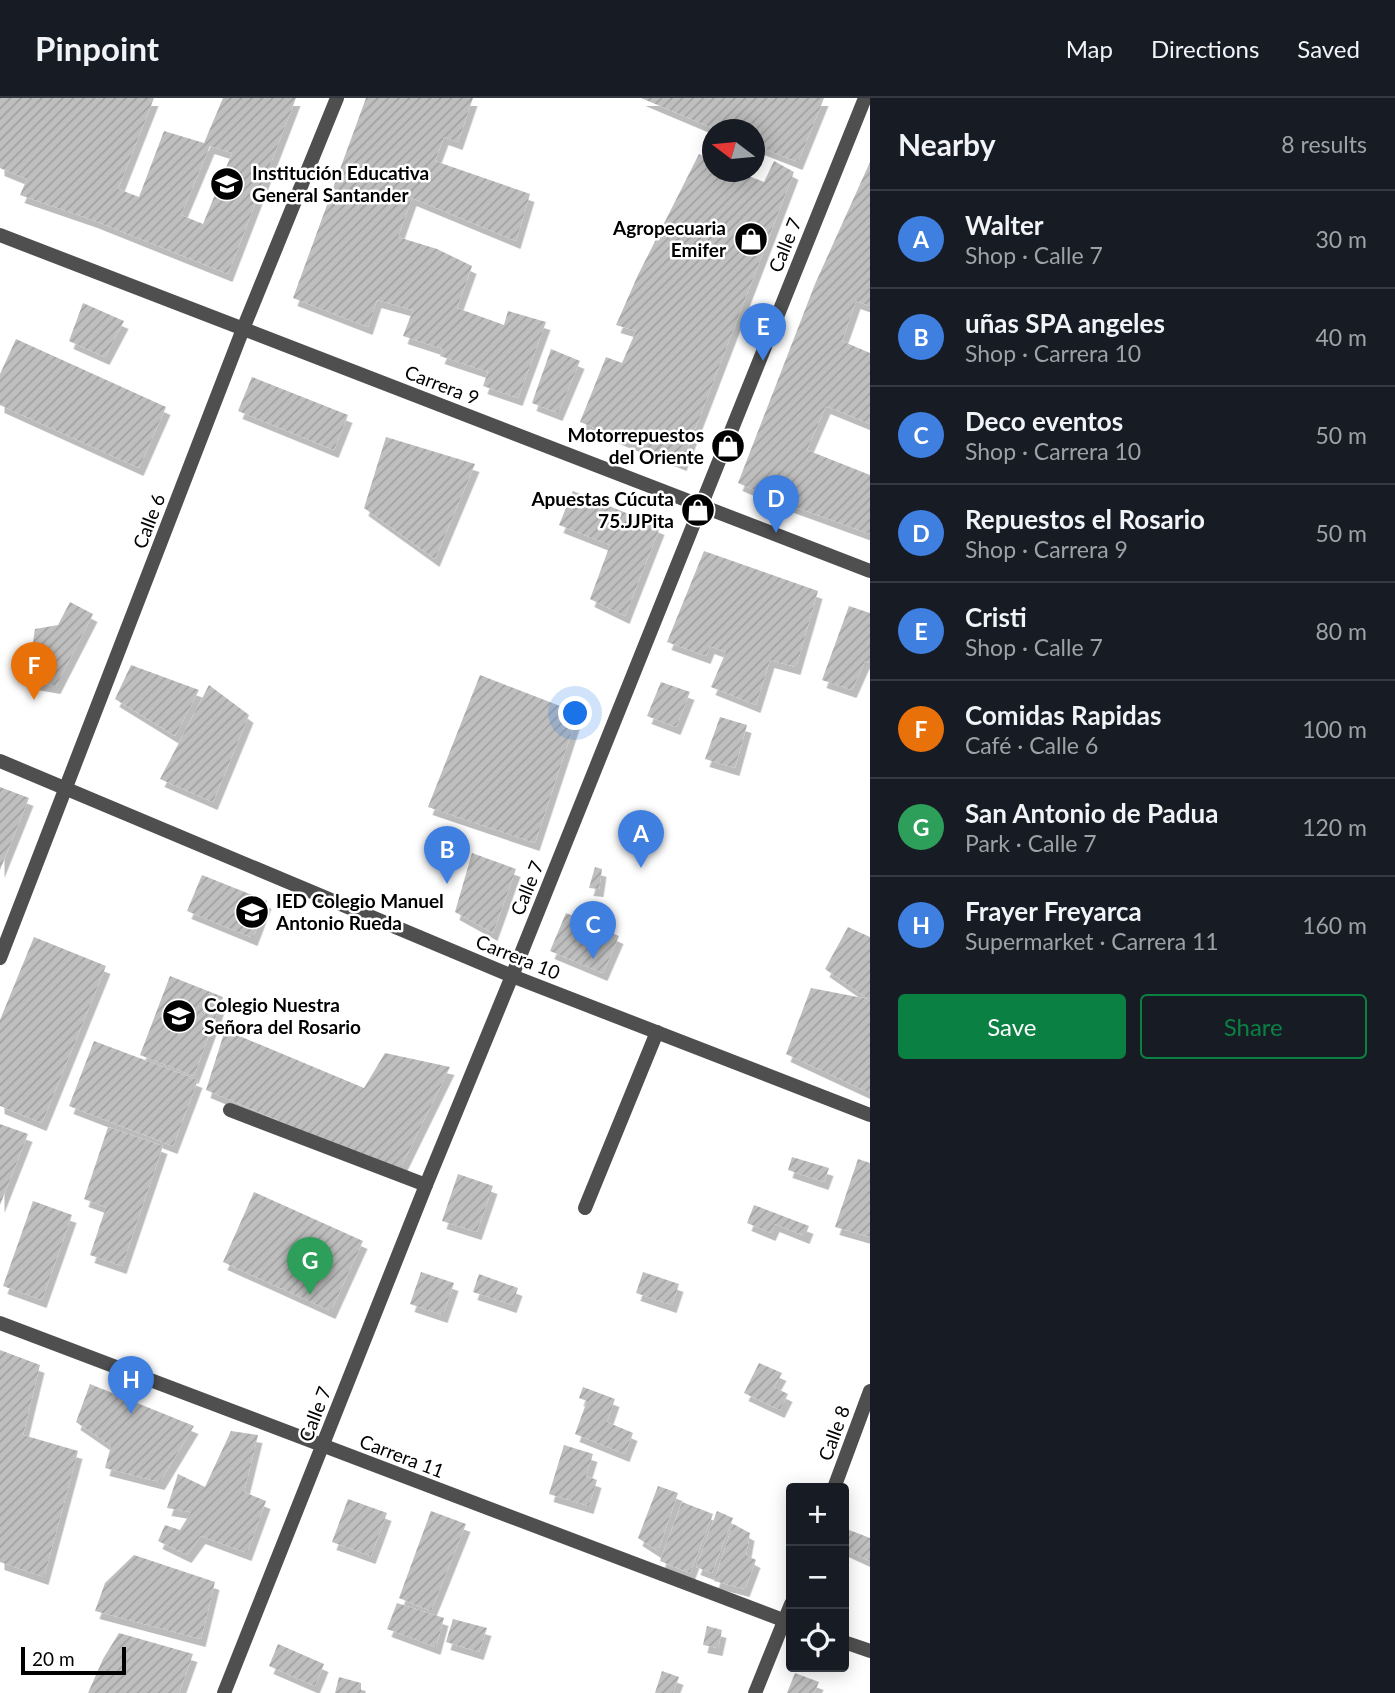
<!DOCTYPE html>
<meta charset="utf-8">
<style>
body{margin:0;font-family:Lato,sans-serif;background:#242831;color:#f1f3f6}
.controls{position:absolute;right:21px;bottom:21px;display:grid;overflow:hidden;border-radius:7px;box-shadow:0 4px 18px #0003}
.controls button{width:63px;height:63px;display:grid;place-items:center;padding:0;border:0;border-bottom:2px solid #363941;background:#171b24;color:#f1f3f6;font:35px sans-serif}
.compass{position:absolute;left:702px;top:21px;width:63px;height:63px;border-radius:50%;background:#171b24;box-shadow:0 4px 18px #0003;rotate:286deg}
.scale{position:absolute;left:21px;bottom:18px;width:105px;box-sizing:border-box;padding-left:7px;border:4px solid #000;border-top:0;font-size:19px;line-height:24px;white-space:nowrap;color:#000;-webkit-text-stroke:5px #fff;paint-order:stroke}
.you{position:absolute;left:576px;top:616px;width:24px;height:24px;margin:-18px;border:5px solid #fff;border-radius:50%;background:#1a73e8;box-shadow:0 0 0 10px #1a73e833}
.badge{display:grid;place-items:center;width:46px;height:46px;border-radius:50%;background:#0b8043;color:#fff;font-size:23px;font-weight:700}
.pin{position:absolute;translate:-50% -58px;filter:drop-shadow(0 2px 4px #0008)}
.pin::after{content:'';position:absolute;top:37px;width:24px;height:21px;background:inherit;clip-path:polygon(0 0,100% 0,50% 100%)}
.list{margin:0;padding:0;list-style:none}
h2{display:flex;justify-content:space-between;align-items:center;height:91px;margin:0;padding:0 28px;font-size:30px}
h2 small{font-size:23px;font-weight:400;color:#9ea1a6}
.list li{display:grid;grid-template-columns:46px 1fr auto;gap:21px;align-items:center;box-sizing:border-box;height:98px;padding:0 28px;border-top:2px solid #363941}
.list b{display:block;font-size:26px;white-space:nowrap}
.list p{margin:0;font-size:23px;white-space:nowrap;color:#9ea1a6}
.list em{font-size:23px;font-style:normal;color:#9ea1a6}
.actions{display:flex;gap:14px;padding:21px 28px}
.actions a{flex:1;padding:16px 0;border:2px solid #0b8043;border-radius:7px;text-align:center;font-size:24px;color:#0b8043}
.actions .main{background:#0b8043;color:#fff}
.icon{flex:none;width:38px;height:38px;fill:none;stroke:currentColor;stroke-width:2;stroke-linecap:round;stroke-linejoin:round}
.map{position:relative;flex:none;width:870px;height:1595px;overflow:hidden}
header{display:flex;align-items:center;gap:42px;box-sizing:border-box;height:98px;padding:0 35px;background:#171b24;border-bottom:2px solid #363941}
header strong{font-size:33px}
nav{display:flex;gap:38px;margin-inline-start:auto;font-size:24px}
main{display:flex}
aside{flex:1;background:#171b24}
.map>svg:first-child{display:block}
</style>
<header>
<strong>Pinpoint</strong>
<nav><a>Map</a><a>Directions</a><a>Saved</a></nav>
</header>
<main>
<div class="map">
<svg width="870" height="1595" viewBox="0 0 870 1595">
<defs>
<pattern id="building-hatch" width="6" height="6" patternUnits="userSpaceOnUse" patternTransform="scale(1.75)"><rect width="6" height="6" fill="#bfbfbf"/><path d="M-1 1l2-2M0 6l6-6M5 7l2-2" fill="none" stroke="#a2a2a2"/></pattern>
<filter id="shadow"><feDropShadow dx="4.5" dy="8" stdDeviation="0" flood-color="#0004"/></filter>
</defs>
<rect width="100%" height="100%" fill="#fff"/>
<g fill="url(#building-hatch)" fill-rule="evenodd" filter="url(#shadow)">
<path d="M0 0H154L118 91 139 99 164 33 204 45 223 0H296L228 176 93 122 20 97 27 81 0 70ZM210 48 232 55 203 126 181 117Z"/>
<path d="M366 0H473L458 44 444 39 435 63 530 96 516 143 412 100 398 139 437 151 472 168 457 210 504 227 508 213 546 224 518 300 483 288 488 274 440 258 443 251 403 238 413 212 377 202 368 229 293 200Z"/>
<path d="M641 0H824L798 64 755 47V32H717Z"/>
<path d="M699 56 712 62V74H739L764 84 774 63 794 74 682 365 580 324 606 259 622 265 636 233 616 227 638 177Z"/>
<path d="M870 64V208L856 203 842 243 870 255V326L826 308 807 352 870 377V436L784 405 738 385 815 186Z"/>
<path d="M83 205 124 223 105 259 69 243Z"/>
<path d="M16 241 166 309 139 370 0 307V276Z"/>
<path d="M551 251 580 263 558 315 532 305Z"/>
<path d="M252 279 348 317 334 352 238 313Z"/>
<path d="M386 339 475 366 435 461 364 410Z"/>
<path d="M573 393 660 429 625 518 590 501 610 447 559 427Z"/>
<path d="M704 453 818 493 796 569 770 562 756 607 711 589 726 554 710 548 706 558 667 544Z"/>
<path d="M70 504 93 516 56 588 27 583 35 531 58 527Z"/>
<path d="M849 508 870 515V565L865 563 852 592 822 582Z"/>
<path d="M131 567 199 592 175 638 115 601Z"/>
<path d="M480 577 578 615 535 745 428 709Z"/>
<path d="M661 584 690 594 676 629 647 618Z"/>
<path d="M209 587 249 617 213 704 160 681Z"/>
<path d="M720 619 747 627 735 670 705 661Z"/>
<path d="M0 689 29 700 0 772Z"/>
<path d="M472 755 516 771 493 835 455 814Z"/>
<path d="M595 769 602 771 599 791 589 790Z"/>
<path d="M202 777 267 803 253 840 187 813Z"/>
<path d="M566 815 619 838 603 875 550 853Z"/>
<path d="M848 829 870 839V995L786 956 811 890 868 901 825 871Z"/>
<path d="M34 839 106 868 42 1025 0 1008V922Z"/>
<path d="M170 878 223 899 194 978 140 957Z"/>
<path d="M225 932 364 990 385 955 450 969 399 1073 206 992Z"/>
<path d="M94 943 198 982 173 1048 69 1008Z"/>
<path d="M0 1026 28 1036 0 1107Z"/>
<path d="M108 1029 163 1048 122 1168 90 1157 106 1109 84 1101Z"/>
<path d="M792 1059 829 1070 824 1084 788 1072Z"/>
<path d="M858 1061 870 1065V1139L835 1129Z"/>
<path d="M458 1076 493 1088 477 1134 442 1123Z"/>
<path d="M254 1094 363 1143 331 1213 223 1164Z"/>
<path d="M33 1103 72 1117 42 1202 3 1188Z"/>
<path d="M754 1107 809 1128 805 1138 775 1126 771 1135 747 1125Z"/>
<path d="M421 1174 454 1185 443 1217 410 1206Z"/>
<path d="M643 1174 679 1186 672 1207 636 1195Z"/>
<path d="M479 1176 518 1190 512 1207 473 1194Z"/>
<path d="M0 1252 40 1267 23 1337 78 1353 44 1479 0 1464Z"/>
<path d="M759 1265 782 1275 774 1289 788 1296 780 1312 744 1295Z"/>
<path d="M90 1286 194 1328 160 1384 105 1370 111 1348 76 1324Z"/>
<path d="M583 1289 615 1301 607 1324 633 1335 625 1356 575 1336 587 1303 579 1300Z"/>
<path d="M231 1333 258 1337 244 1394 266 1403 247 1455 201 1438 187 1457 158 1443 165 1427 180 1432 191 1414 167 1410 178 1376 205 1389Z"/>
<path d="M564 1347 593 1356 586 1378 597 1382 589 1408 549 1396Z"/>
<path d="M658 1388 678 1395 658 1453 638 1440Z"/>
<path d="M348 1401 387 1415 371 1458 332 1444Z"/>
<path d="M682 1404 713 1416 690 1475 660 1463Z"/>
<path d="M431 1413 466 1426 431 1513 399 1500Z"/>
<path d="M717 1413 733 1420 712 1475 696 1469Z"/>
<path d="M733 1426 750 1435 746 1457 756 1462 745 1491 714 1483Z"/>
<path d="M844 1430 870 1440V1463L844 1451Z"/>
<path d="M134 1457 215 1484 201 1541 95 1513 105 1485Z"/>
<path d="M397 1505 444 1520 436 1549 387 1531Z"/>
<path d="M453 1521 487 1530 479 1554 446 1544Z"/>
<path d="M707 1528 722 1532 718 1550 703 1547Z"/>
<path d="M119 1535 193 1556 179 1595H88L103 1561Z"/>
<path d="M278 1546 324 1566 315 1588 269 1568Z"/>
<path d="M662 1573 679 1579 673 1595H655Z"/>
<path d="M795 1575 819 1584 814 1595H787Z"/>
<path d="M339 1579 361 1585V1595H335Z"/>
</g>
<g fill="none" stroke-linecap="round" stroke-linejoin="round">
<g stroke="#4f4f4f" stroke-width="14">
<path d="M230 1012 426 1087"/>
<path d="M585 1110 657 934"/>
</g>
<g stroke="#4f4f4f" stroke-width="14">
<path d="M0 137 870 473"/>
<path d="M0 663 512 878 870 1017"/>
<path d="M0 860 243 231 337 0"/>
<path d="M0 1225 791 1525"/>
<path d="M834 1390 870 1293"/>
<path d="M844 1544 870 1553"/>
<path d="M224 1595 426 1087 512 878 865 0"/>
<path d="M755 1595 791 1506"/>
</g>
</g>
<defs>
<g id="school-disc" transform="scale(1.75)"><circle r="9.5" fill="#000" stroke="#fff"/><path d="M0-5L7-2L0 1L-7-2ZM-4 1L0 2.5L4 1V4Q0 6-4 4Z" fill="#fff"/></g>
<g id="shop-disc" transform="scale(1.75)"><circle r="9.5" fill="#000" stroke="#fff"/><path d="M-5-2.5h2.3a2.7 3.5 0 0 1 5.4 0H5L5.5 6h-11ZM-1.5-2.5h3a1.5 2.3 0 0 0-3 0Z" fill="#fff"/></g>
</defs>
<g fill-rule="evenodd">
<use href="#school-disc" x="227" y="86"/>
<use href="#shop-disc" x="751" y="141"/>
<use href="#shop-disc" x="728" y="348"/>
<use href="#shop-disc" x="698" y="412"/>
<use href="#school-disc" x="252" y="814"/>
<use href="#school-disc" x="179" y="918"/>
</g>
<g text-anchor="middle" stroke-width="5" stroke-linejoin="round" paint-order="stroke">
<g font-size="19" font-weight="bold" fill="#000" stroke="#fff" text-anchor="start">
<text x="252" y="82">Institución Educativa<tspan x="252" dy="22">General Santander</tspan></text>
<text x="726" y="137" text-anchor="end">Agropecuaria<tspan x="726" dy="22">Emifer</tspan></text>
<text x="704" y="344" text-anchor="end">Motorrepuestos<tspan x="704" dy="22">del Oriente</tspan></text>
<text x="674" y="408" text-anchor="end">Apuestas Cúcuta<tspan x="674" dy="22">75.JJPita</tspan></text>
<text x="276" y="810">IED Colegio Manuel<tspan x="276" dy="22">Antonio Rueda</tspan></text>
<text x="204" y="914">Colegio Nuestra<tspan x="204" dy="22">Señora del Rosario</tspan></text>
</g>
<g font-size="19" fill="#000" stroke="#fff">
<text transform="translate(785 147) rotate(-68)" y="7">Calle 7</text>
<text transform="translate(442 287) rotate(21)" y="7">Carrera 9</text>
<text transform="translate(149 423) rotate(-69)" y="7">Calle 6</text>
<text transform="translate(527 790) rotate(-68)" y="7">Calle 7</text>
<text transform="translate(518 859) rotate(22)" y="7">Carrera 10</text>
<text transform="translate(315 1316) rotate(-69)" y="7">Calle 7</text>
<text transform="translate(834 1335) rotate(-70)" y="7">Calle 8</text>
<text transform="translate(402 1358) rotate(21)" y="7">Carrera 11</text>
</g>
</g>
</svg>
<div class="controls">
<button>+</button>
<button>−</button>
<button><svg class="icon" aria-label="locate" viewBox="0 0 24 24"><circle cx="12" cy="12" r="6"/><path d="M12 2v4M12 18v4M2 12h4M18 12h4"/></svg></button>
</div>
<svg class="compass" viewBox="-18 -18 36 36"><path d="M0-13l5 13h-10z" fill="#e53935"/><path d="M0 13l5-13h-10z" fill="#9ea1a6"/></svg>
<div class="scale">20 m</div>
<div class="you"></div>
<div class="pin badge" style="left:641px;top:770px;background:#3f7fe0">A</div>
<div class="pin badge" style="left:447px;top:786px;background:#3f7fe0">B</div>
<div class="pin badge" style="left:593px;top:861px;background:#3f7fe0">C</div>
<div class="pin badge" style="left:776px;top:435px;background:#3f7fe0">D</div>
<div class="pin badge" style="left:763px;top:263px;background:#3f7fe0">E</div>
<div class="pin badge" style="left:34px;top:602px;background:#e8710a">F</div>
<div class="pin badge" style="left:310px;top:1197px;background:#2e9e5b">G</div>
<div class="pin badge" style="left:131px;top:1316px;background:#3f7fe0">H</div>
</div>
<aside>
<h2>Nearby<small>8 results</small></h2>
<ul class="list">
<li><span class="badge" style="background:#3f7fe0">A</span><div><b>Walter</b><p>Shop · Calle 7</p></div><em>30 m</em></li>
<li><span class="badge" style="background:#3f7fe0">B</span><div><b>uñas SPA angeles</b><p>Shop · Carrera 10</p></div><em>40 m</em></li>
<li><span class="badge" style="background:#3f7fe0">C</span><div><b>Deco eventos</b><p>Shop · Carrera 10</p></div><em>50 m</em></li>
<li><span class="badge" style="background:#3f7fe0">D</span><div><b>Repuestos el Rosario</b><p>Shop · Carrera 9</p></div><em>50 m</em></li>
<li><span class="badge" style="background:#3f7fe0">E</span><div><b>Cristi</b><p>Shop · Calle 7</p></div><em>80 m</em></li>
<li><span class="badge" style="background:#e8710a">F</span><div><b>Comidas Rapidas</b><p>Café · Calle 6</p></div><em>100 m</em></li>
<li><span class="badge" style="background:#2e9e5b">G</span><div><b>San Antonio de Padua</b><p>Park · Calle 7</p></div><em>120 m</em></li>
<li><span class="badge" style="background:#3f7fe0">H</span><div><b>Frayer Freyarca</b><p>Supermarket · Carrera 11</p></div><em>160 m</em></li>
</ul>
<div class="actions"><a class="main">Save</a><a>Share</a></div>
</aside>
</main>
